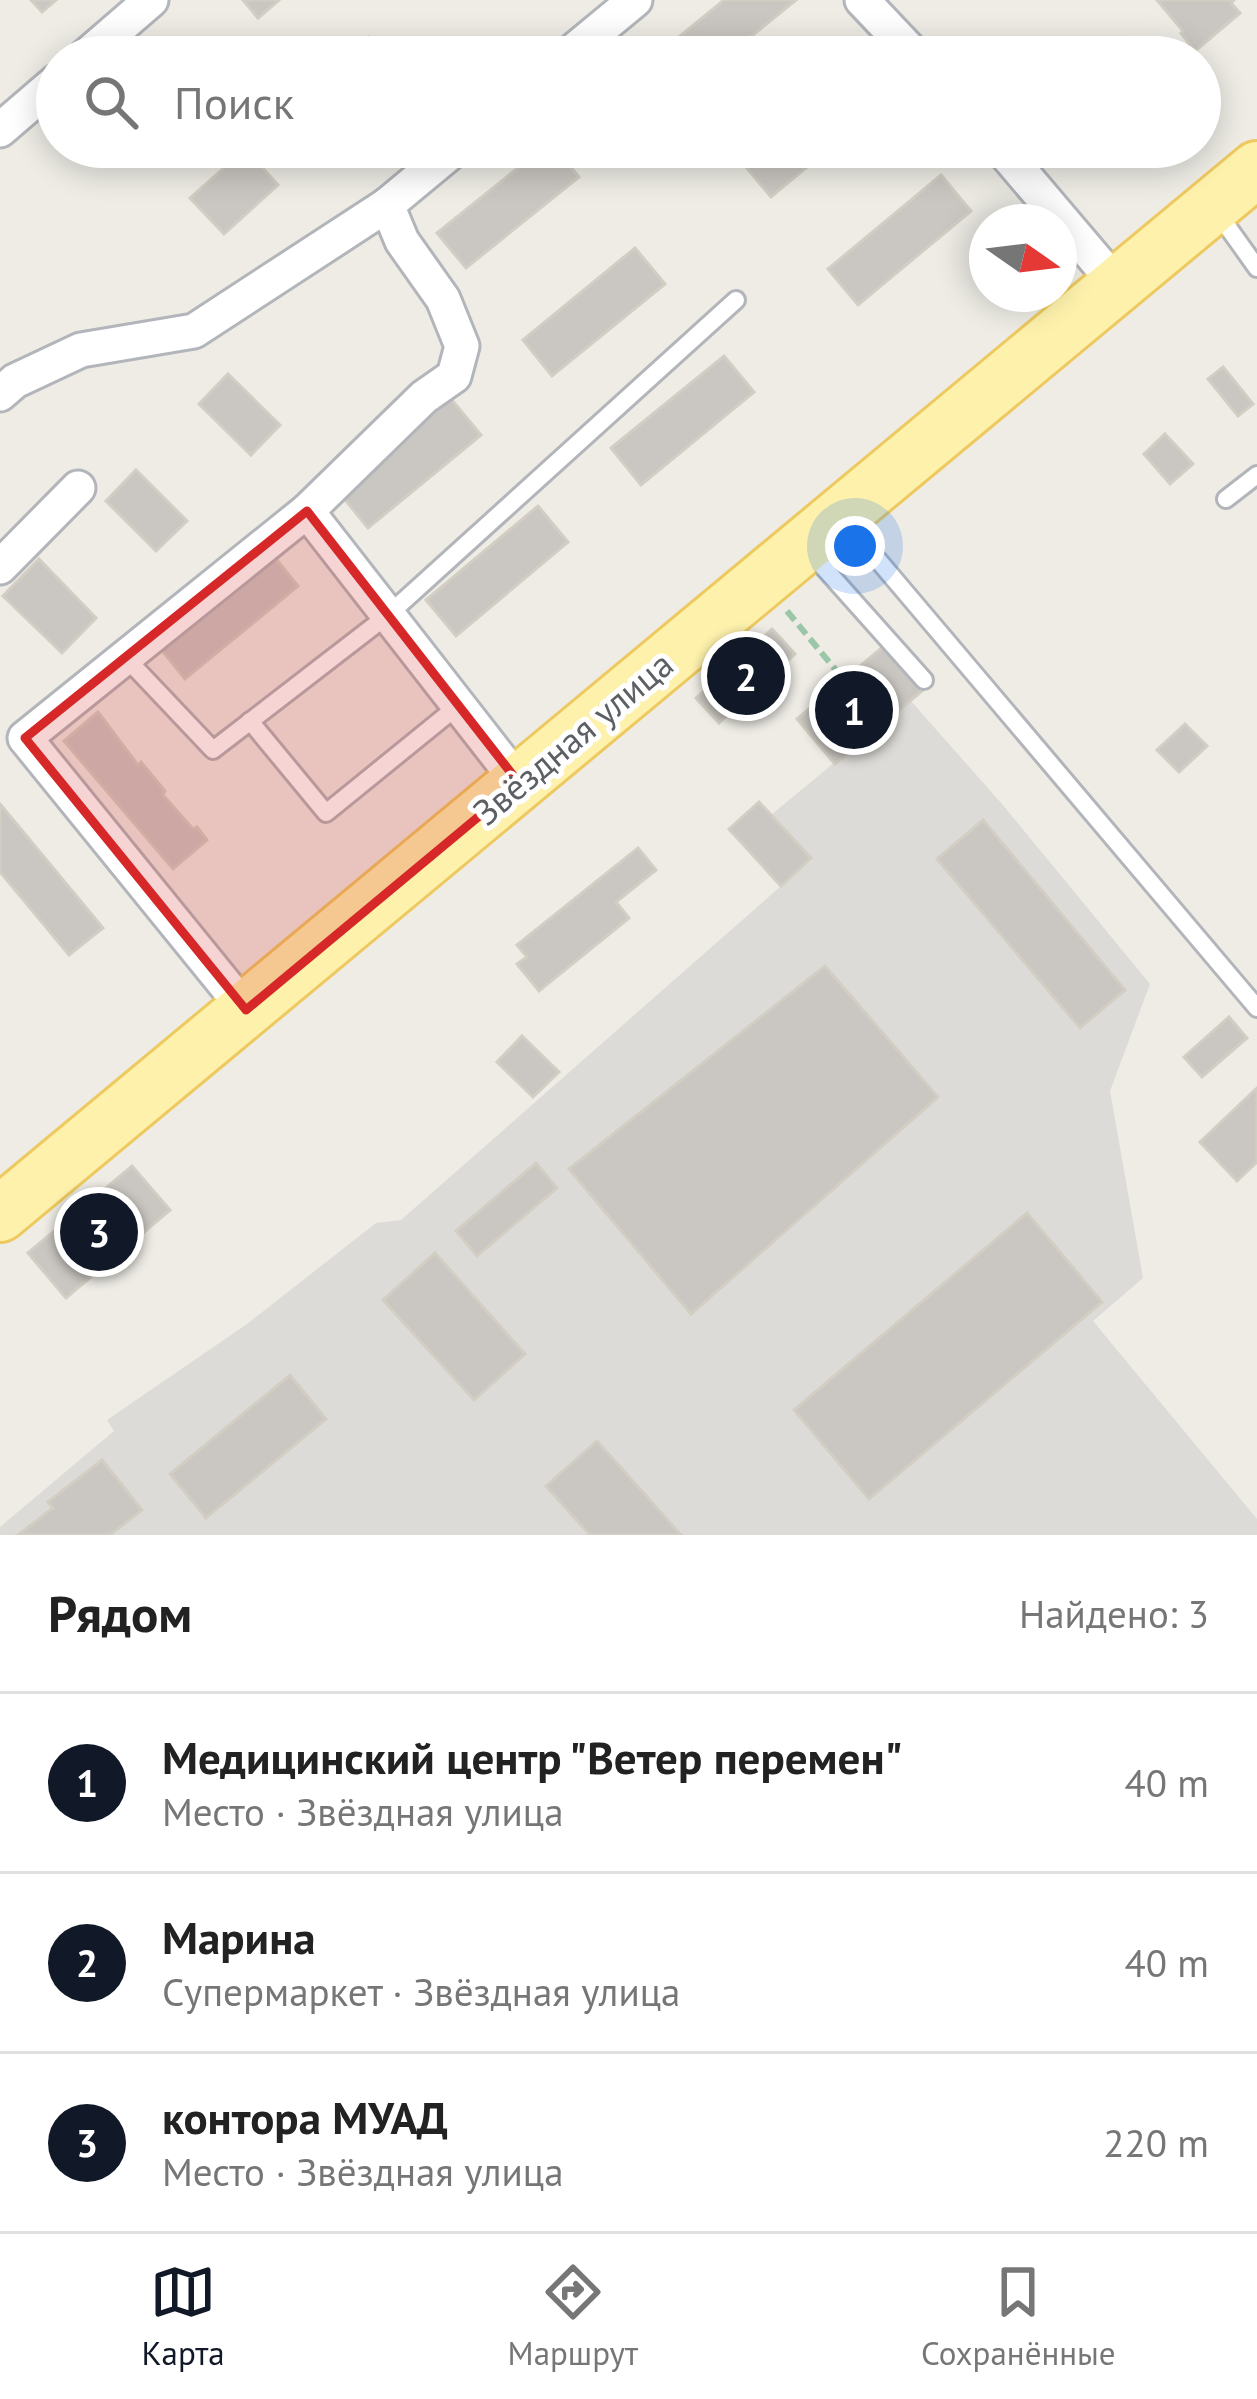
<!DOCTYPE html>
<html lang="ru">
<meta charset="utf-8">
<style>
body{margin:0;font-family:"PT Sans",sans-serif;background:#f2f2f2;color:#222}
.compass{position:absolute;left:969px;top:204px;width:108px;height:108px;border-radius:50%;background:#fff;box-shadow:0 6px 30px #0003;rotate:104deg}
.you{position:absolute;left:855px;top:546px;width:42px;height:42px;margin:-30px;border:9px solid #fff;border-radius:50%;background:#1a73e8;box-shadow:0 0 0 18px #1a73e833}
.badge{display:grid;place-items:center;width:78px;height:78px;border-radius:50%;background:#111827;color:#fff;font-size:39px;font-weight:700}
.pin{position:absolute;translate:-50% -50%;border:6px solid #fff;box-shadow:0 3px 12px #0006}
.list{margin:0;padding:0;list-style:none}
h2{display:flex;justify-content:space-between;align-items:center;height:156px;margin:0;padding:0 48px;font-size:51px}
h2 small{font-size:39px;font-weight:400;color:#767676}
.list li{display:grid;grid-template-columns:78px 1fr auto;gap:36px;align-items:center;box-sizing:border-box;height:180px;padding:0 48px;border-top:3px solid #e0e0e0}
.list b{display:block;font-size:45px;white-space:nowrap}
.list p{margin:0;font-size:39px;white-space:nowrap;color:#767676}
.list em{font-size:39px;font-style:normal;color:#767676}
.icon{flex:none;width:66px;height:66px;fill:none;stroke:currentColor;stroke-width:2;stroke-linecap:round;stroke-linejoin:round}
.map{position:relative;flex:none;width:1257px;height:1535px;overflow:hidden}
.search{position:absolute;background:#fff;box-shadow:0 6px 30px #0003;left:36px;right:36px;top:36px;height:132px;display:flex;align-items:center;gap:30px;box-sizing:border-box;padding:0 42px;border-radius:66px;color:#767676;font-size:45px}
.sheet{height:696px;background:#fff}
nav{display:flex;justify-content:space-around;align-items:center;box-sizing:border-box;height:168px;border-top:3px solid #e0e0e0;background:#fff;font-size:33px;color:#767676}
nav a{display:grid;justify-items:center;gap:6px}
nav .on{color:#111827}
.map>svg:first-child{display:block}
</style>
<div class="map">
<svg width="1257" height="1535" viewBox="0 0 1257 1535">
<rect width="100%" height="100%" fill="#eeece5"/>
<path fill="#dddbd7" d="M910 700 1002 804 1150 984 1110 1091 1143 1278 1093 1321 1257 1519V1535H0V1527L114 1431 107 1420 247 1324 376 1223 401 1220 781 886 811 858 771 815Z"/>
<g fill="#cac7c2" stroke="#d3cec3" stroke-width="3">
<path d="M31 0H56L42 12Z"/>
<path d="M243 0H279L258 18Z"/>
<path d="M724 0H796L726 57H658L657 55Z"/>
<path d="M1157 0H1234L1231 3 1240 13 1195 51 1181 33 1183 31Z"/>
<path d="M369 37 387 57H346Z"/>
<path d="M157 41 171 57H138Z"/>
<path d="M544 147H555L579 177 466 268 437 233Z"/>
<path d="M758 147H831L771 197 741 161Z"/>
<path d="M245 149 278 185 224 234 190 198Z"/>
<path d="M941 175 971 211 858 305 828 269Z"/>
<path d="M635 248 665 284 552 376 523 340Z"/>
<path d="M724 356 754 392 641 485 611 448Z"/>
<path d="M1223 367 1253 404 1238 416 1208 379Z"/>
<path d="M228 374 280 425 251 455 199 404Z"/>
<path d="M451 399 481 435 368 528 338 491Z"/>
<path d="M1165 434 1193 464 1170 484 1144 454Z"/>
<path d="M136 470 187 521 156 551 106 501Z"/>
<path d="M538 506 568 542 456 636 426 600Z"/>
<path d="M268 549 298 586 185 679 155 642Z"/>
<path d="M39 559 96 618 62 653 3 596Z"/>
<path d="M772 629 795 654 719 723 696 698Z"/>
<path d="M885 645 923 690 835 764 797 719Z"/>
<path d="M98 712 138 765 141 762 165 791 163 795 193 829 197 827 207 840 173 869 64 741Z"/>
<path d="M1185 724 1207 746 1179 772 1157 750Z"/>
<path d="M759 802 811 858 781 886 729 829Z"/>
<path d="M0 804 103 928 69 955 0 872Z"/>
<path d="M983 820 1125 990 1080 1028 937 859Z"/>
<path d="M638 848 656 870 616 902 629 918 539 991 517 964 527 957 517 945Z"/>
<path d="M825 966 938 1097 691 1314 569 1169Z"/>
<path d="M1229 1017 1247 1038 1202 1077 1184 1057Z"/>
<path d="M522 1036 559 1072 533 1097 497 1062Z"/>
<path d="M1257 1088V1162L1237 1181 1200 1142Z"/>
<path d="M536 1163 557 1188 477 1256 456 1231Z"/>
<path d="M132 1166 170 1210 66 1298 28 1253Z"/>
<path d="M1027 1213 1102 1302 869 1499 794 1410Z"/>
<path d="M435 1253 525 1354 474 1400 383 1300Z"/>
<path d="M290 1375 326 1419 206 1518 170 1474Z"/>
<path d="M597 1441 681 1535H590L546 1486Z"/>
<path d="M102 1460 142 1510 110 1535H18L53 1508 48 1502Z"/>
</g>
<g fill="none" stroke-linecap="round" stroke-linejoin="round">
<g stroke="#b2b5b9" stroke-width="22">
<g id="service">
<path d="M1217 212 1257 268"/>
<path d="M1226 499 1257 475"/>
<path d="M845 521 1257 1008"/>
<path d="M809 551 924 680"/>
<path d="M125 657 213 750 388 615 736 300"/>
<path d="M250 721 326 813 459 705"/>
</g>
</g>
<g stroke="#b2b5b9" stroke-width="39">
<g id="minor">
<path d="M862 0 916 57"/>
<path d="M85 57 151 0"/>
<path d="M566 57 635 0"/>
<path d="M0 130 57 81"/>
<path d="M457 147 387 205 402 241 443 299 462 346 454 376 424 397 307 511 519 783"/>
<path d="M1000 147 1118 286"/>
<path d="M0 394 15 381 81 350 194 331 387 205"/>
<path d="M0 567 78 488"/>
<path d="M246 1010 25 738 307 511"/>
</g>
</g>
<g stroke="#edc95f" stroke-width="60">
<path id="primary" d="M0 1214 1257 169"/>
</g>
<path stroke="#9bc6a8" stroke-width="6" stroke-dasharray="12 6" stroke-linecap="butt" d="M787 611 844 680"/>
<use href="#service" stroke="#fff" stroke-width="16"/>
<use href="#minor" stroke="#fff" stroke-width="33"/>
<use href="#primary" stroke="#fdf1ac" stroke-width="54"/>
</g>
<path fill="#d62828" fill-opacity="0.2" stroke="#d62828" stroke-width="9" stroke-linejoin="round" d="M307 511 519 783 246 1010 25 738Z"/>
<g text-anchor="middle" stroke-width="10" stroke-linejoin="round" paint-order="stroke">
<g font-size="36" fill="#5c6065" stroke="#fff">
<text transform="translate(573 738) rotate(-40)" y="13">Звёздная улица</text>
</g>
</g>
</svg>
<svg class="compass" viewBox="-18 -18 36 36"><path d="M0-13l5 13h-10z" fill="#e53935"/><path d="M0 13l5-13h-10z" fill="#767676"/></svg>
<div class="you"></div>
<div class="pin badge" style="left:854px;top:710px">1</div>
<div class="pin badge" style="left:746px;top:676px">2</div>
<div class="pin badge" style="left:99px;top:1232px">3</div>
<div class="search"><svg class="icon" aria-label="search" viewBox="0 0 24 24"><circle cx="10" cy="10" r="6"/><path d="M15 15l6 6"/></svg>Поиск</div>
</div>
<section class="sheet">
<h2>Рядом<small>Найдено: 3</small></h2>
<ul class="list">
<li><span class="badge">1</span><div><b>Медицинский центр &quot;Ветер перемен&quot;</b><p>Место · Звёздная улица</p></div><em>40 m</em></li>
<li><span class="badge">2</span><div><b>Марина</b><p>Супермаркет · Звёздная улица</p></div><em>40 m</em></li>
<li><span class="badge">3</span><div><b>контора МУАД</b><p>Место · Звёздная улица</p></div><em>220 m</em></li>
</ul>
</section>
<nav>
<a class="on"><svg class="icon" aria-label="map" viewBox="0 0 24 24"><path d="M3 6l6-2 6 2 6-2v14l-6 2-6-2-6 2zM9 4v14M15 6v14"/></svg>Карта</a>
<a><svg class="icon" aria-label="directions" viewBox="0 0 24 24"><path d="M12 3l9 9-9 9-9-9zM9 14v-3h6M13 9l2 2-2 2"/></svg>Маршрут</a>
<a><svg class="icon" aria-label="saved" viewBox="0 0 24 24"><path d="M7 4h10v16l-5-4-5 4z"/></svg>Сохранённые</a>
</nav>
